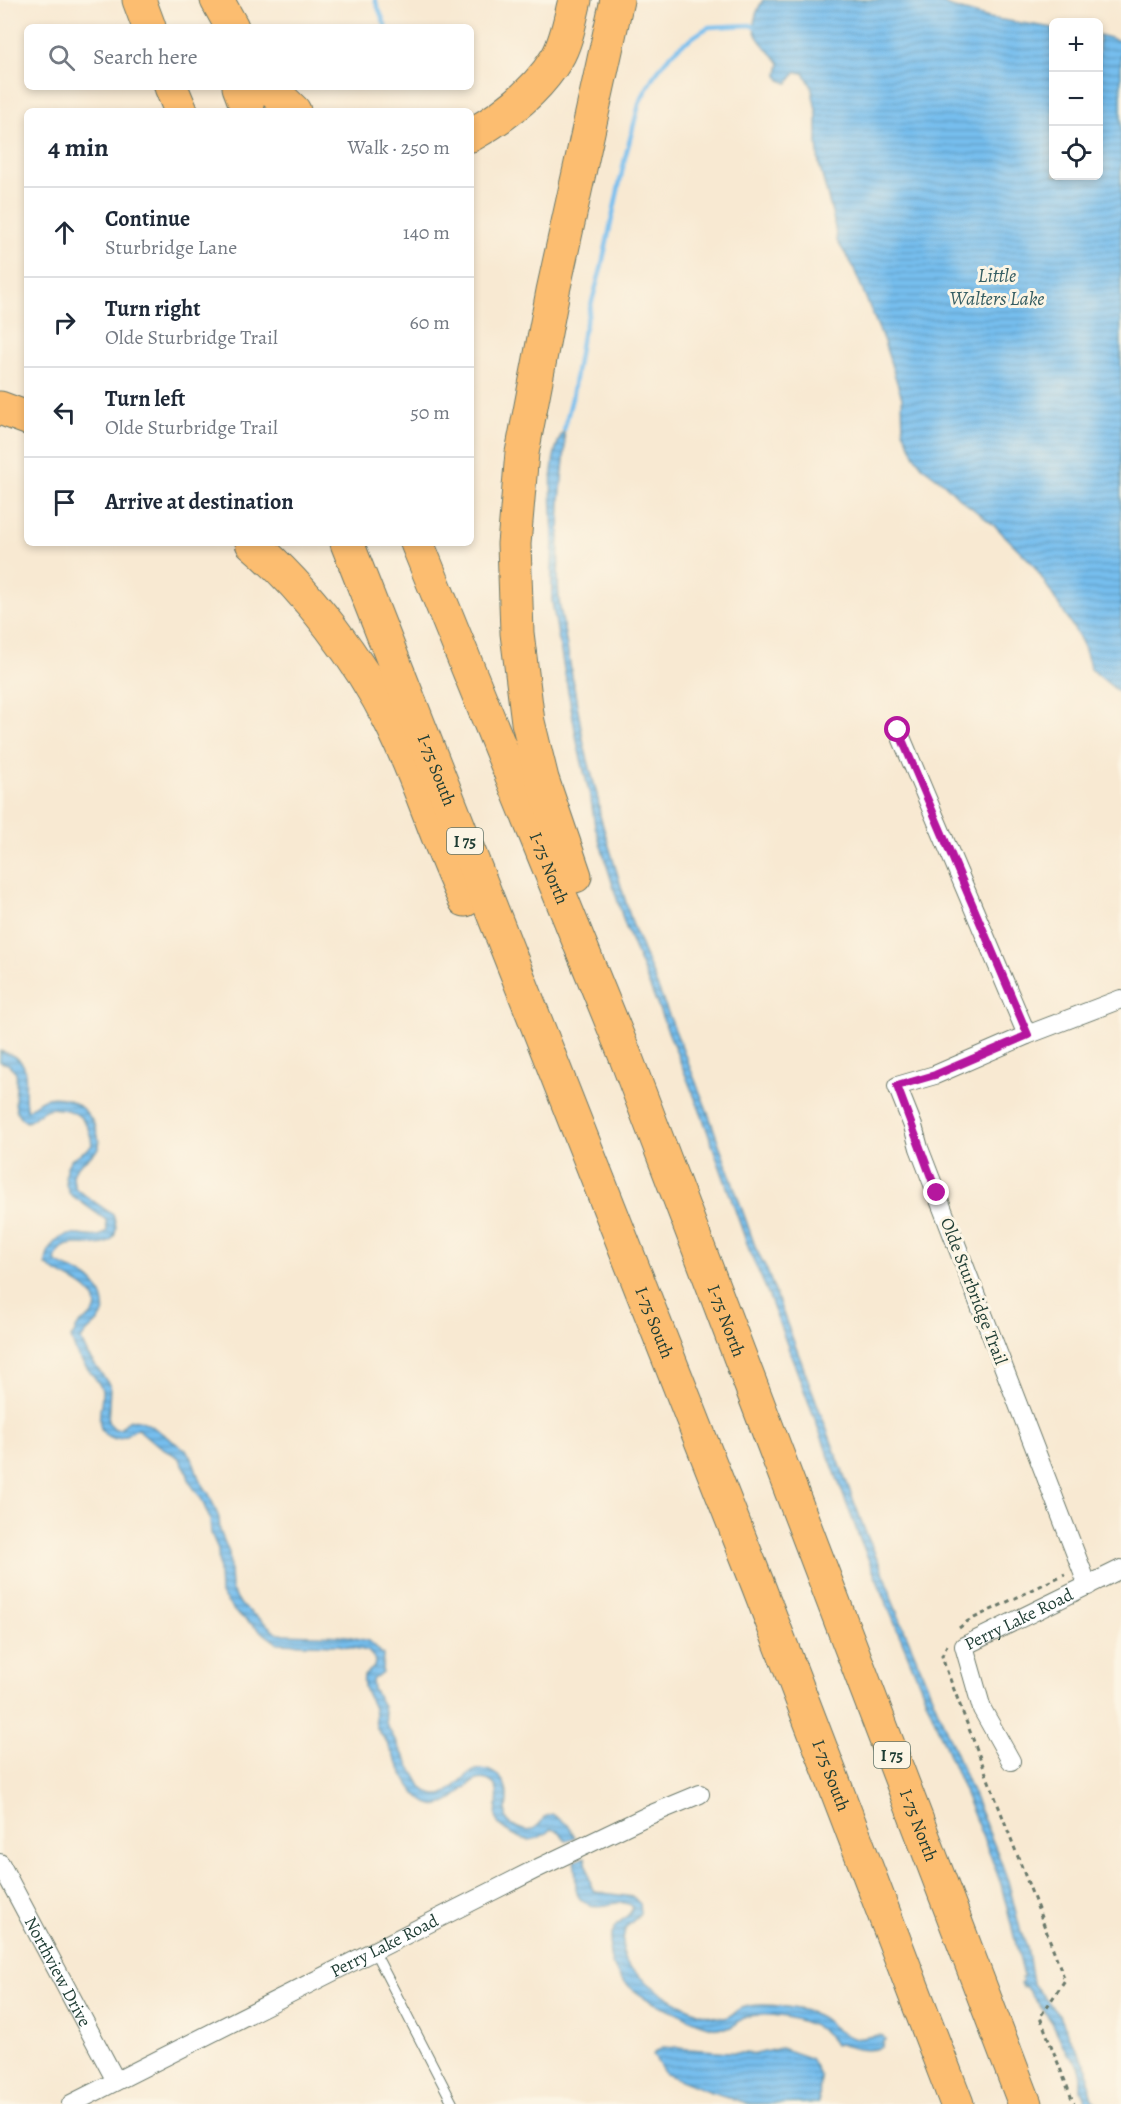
<!DOCTYPE html>
<meta charset="utf-8">
<style>
body{margin:0;font-family:Alegreya,serif;background:#f6f6f7;color:#1f2937}
.controls{position:absolute;right:18px;top:18px;display:grid;overflow:hidden;border-radius:9px;box-shadow:0 3px 9px #0003}
.controls button{width:54px;height:54px;display:grid;place-items:center;padding:0;border:0;border-bottom:2px solid #e0e1e3;background:#fff;color:#1f2937;font:30px sans-serif}
.stop{position:absolute;width:18px;height:18px;margin:-14px;border:4px solid #b5179e;border-radius:50%;background:#fff}
.stop.end{background:#b5179e;border-color:#fff;box-shadow:0 2px 6px #0008}
.list{margin:0;padding:0;list-style:none}
h2{display:flex;justify-content:space-between;align-items:center;height:78px;margin:0;padding:0 24px;font-size:26px}
h2 small{font-size:20px;font-weight:400;color:#747a83}
.list li{display:grid;grid-template-columns:39px 1fr auto;gap:18px;align-items:center;box-sizing:border-box;height:90px;padding:0 24px;border-top:2px solid #e0e1e3}
.list b{display:block;font-size:22px;white-space:nowrap}
.list p{margin:0;font-size:20px;white-space:nowrap;color:#747a83}
.list em{font-size:20px;font-style:normal;color:#747a83}
.icon{flex:none;width:33px;height:33px;fill:none;stroke:currentColor;stroke-width:2;stroke-linecap:round;stroke-linejoin:round}
.map{position:relative;flex:none;width:1121px;height:2104px;overflow:hidden}
.search{position:absolute;background:#fff;box-shadow:0 3px 9px #0003;left:24px;top:24px;width:450px;height:66px;display:flex;align-items:center;gap:15px;box-sizing:border-box;padding:0 21px;border-radius:9px;color:#747a83;font-size:22px}
.panel{position:absolute;background:#fff;box-shadow:0 3px 9px #0003;left:24px;top:108px;width:450px;height:438px;border-radius:9px}
.map>svg:first-child{display:block}
</style>
<div class="map">
<svg width="1121" height="2104" viewBox="0 0 1121 2104">
<defs>
<pattern id="water-rules" width="6" height="5" patternUnits="userSpaceOnUse" patternTransform="scale(1.5)"><rect width="6" height="5" fill="#76beee"/><path d="M0 2.5h6" fill="none" stroke="#609cc2"/></pattern>
</defs>
<rect width="100%" height="100%" fill="#fcf5e5"/>
<filter id="ink" filterUnits="userSpaceOnUse"><feTurbulence type="fractalNoise" baseFrequency=".0167" numOctaves="2"/><feDisplacementMap in="SourceGraphic" scale="12" xChannelSelector="R" yChannelSelector="G"/><feConvolveMatrix kernelMatrix="1 2 1 2 8 2 1 2 1" color-interpolation-filters="sRGB"/></filter>
<filter id="wash" filterUnits="userSpaceOnUse"><feTurbulence type="fractalNoise" baseFrequency=".008" numOctaves="4" result="noise"/><feDisplacementMap in="SourceGraphic" scale="24" xChannelSelector="R" yChannelSelector="G"/><feGaussianBlur stdDeviation="1.35" result="paint"/><feColorMatrix in="noise" values="0 0 0 0 0 0 0 0 0 0 0 0 0 0 0 0 0 1.4 0 .05"/><feComposite in="paint" operator="in"/></filter>
<g filter="url(#wash)">
<rect width="100%" height="100%" fill="#f8e9d2"/>
<g fill="url(#water-rules)" stroke="#4a7e91" stroke-width="1.5">
<path d="M763 0H939L948 6 989 18 1053 28 1054 176H1098L1099 35 1121 41V694L1091 669 1084 647 1078 635 1033 564 995 526 959 498 944 483 923 467 915 456 903 430 902 398 883 339 852 264 837 241 833 216 819 164 817 143V115L811 85 804 73 796 72 788 83 780 80 778 75 780 63C760 39 743 34 763 0Z"/>
<path d="M564 430 565 449 560 500 558 583 559 601 584 745 598 799 600 816 632 923 707 1110 756 1249 766 1268 865 1531 887 1581 892 1600 998 1854 1008 1881 1021 1933 1027 1946 1033 1984 1060 2016 1069 2037 1088 2069 1090 2092 1092 2099 1098 2104 1086 2103 1081 2090V2072L1079 2066 1067 2053 1052 2022 1025 1986 1023 1987 1021 1983 1023 1981 1022 1978 1024 1976 1001 1884 991 1857 858 1534 767 1291 750 1252 701 1113 625 925 595 826 591 800 578 746 552 602C551 581 552 561 553 541 553 508 545 459 564 430Z"/>
<path d="M0 1051C40 1061 19 1084 27 1111 33 1106 39 1100 47 1098 75 1092 101 1121 99 1148 87 1163 65 1165 76 1189L113 1215C115 1221 117 1227 115 1234 105 1260 62 1226 55 1261 64 1268 75 1270 84 1276 97 1283 109 1302 102 1316 98 1325 87 1328 81 1340L88 1355 110 1386 108 1422 115 1429H120C123 1426 127 1421 131 1420 147 1416 171 1444 186 1449L195 1466 199 1479 209 1494 219 1518 220 1531 229 1553 231 1589 241 1605 279 1634 347 1636 368 1641 373 1644 383 1655 382 1672 372 1680 373 1689 383 1706 386 1724 422 1788C455 1817 463 1748 498 1776 515 1790 502 1811 507 1820 510 1825 525 1833 531 1830 537 1828 542 1822 544 1817L552 1814 568 1825 575 1837 566 1841 560 1832 551 1829C536 1842 528 1843 511 1833 506 1830 499 1827 497 1821 493 1808 506 1787 487 1780 467 1773 456 1810 432 1805 412 1801 397 1760 387 1743 384 1738 380 1733 377 1728 374 1721 376 1713 373 1706 368 1694 362 1690 364 1676L374 1667 375 1662 374 1658 368 1651 339 1645 277 1643 235 1612 220 1593 218 1549 211 1533 210 1519 201 1498 190 1483 186 1469 179 1458 152 1441 138 1429C128 1430 124 1441 112 1438 91 1432 103 1405 102 1391 101 1382 83 1365 78 1356 75 1351 73 1344 71 1338 74 1334 75 1330 78 1326 82 1320 93 1318 95 1310 102 1288 58 1276 46 1265 46 1256 48 1250 54 1243 74 1224 93 1246 107 1231L106 1220 70 1194C64 1184 63 1169 71 1160 77 1154 86 1152 92 1145 90 1124 81 1112 61 1109 55 1109 52 1107 47 1109 39 1112 35 1119 27 1122 7 1112 19 1089 16 1072L8 1064 0 1062Z"/>
<path d="M585 1857 591 1886 595 1892 633 1897 640 1904 641 1914C637 1918 627 1924 625 1930 623 1938 621 1953 625 1961 628 1968 635 1972 641 1977 662 1996 694 2015 722 2018 731 2019 734 2010 742 2008 755 2003 774 2005 787 2007 800 2009 816 2012 826 2021 834 2028 842 2035 853 2038 864 2041 875 2032 883 2036L885 2040 883 2041 882 2047C867 2053 854 2048 839 2044L835 2045C822 2020 775 2012 749 2016 740 2017 736 2028 726 2028 707 2029 690 2019 674 2011 666 2007 657 2005 649 2000 629 1989 606 1970 610 1944 610 1938 614 1928 619 1923 624 1917 631 1916 633 1907 620 1896 602 1911 588 1904 569 1897 579 1876 574 1862Z"/>
<path d="M662 2047 756 2054 781 2048 810 2058 820 2076 819 2103 750 2104 708 2091 665 2074 653 2055Z"/>
</g>
<g fill="none" stroke-linecap="round" stroke-linejoin="round">
<g stroke="#76beee" stroke-width="4.5">
<path d="M375 0 386 27"/>
<path d="M564 430 572 398 581 341 601 269 625 158 640 101 653 77 666 60 680 46 702 31 709 27 751 25 754 27"/>
</g>
</g>
</g>
<g filter="url(#ink)">
<g fill="none" stroke-linecap="round" stroke-linejoin="round">
<g stroke="#6b796b" stroke-width="11">
<path id="service" d="M374 1951 453 2104"/>
</g>
<g stroke="#6b796b" stroke-width="20">
<g id="minor">
<path d="M898 730 1027 1035"/>
<path d="M1088 1586 919 1148 913 1126 897 1086 935 1075 1027 1035 1121 999"/>
<path id="s1" d="M1011 1761 982 1709 964 1646 1121 1569"/>
<path id="s2" d="M0 1863 116 2081"/>
<path id="s3" d="M71 2104 536 1869 647 1816 700 1794"/>
</g>
</g>
<g stroke="#6b796b" stroke-width="35">
<g id="motorway">
<path d="M139 0 149 27"/>
<path d="M217 0 232 27"/>
<path d="M171 87 181 111"/>
<path d="M239 87 248 111"/>
<path d="M269 87 294 111"/>
<path d="M471 135C505 116 537 91 557 58 567 41 570 19 575 0"/>
<path d="M0 408 27 418"/>
<path d="M252 543C306 589 360 660 391 723 420 780 437 843 465 900"/>
<path id="s4" d="M347 543 758 1585 957 2104"/>
<path id="s5" d="M417 543 623 1050 1025 2104"/>
<path d="M575 876 542 779 528 722 517 633 514 544 522 453 553 291 617 0"/>
</g>
</g>
<g stroke="#6b796b" stroke-width="3" stroke-dasharray="4.5 4.5" stroke-linecap="butt">
<path d="M959 1628 968 1621 1065 1574"/>
<path d="M947 1645 942 1656 945 1666 1065 1980 1040 2017 1074 2104"/>
</g>
<use href="#service" stroke="#fff" stroke-width="9"/>
<use href="#minor" stroke="#fff" stroke-width="18"/>
<use href="#motorway" stroke="#fcbd6f" stroke-width="33"/>
</g>
</g>
<g fill="none" stroke-linecap="round" stroke-linejoin="round" filter="url(#ink)">
<path stroke="#b5179e" stroke-width="8" d="M898 730 1028 1035 935 1075 897 1086 937 1193"/>
</g>
<g text-anchor="middle" stroke-width="6" stroke-linejoin="round" paint-order="stroke">
<g fill="#fcf5e5" stroke="#617469" stroke-width="1.5">
<rect x="447" y="828" width="36" height="26" rx="4.5"/>
<rect x="874" y="1742" width="36" height="26" rx="4.5"/>
</g>
<g font-size="16" font-weight="bold" fill="#1f3d34">
<text x="465" y="847">I 75</text>
<text x="892" y="1761">I 75</text>
</g>
<g font-size="18" fill="#1f3d34" stroke="#fcf5e5">
<text dy="6" stroke="none"><textPath href="#s4" startOffset="244">I-75 South</textPath></text>
<text dy="6" stroke="none"><textPath href="#s5" startOffset="351">I-75 North</textPath></text>
<text transform="translate(974 1291) rotate(69)" y="6">Olde Sturbridge Trail</text>
<text dy="6" stroke="none"><textPath href="#s5" startOffset="837">I-75 North</textPath></text>
<text dy="6" stroke="none"><textPath href="#s4" startOffset="838">I-75 South</textPath></text>
<text dy="6" stroke="none"><textPath href="#s1" startOffset="186">Perry Lake Road</textPath></text>
<text dy="6" stroke="none"><textPath href="#s4" startOffset="1324">I-75 South</textPath></text>
<text dy="6" stroke="none"><textPath href="#s5" startOffset="1377">I-75 North</textPath></text>
<text dy="6" stroke="none"><textPath href="#s3" startOffset="351">Perry Lake Road</textPath></text>
<text dy="6" stroke="none"><textPath href="#s2" startOffset="123">Northview Drive</textPath></text>
</g>
<g font-size="20" font-style="italic" fill="#355d62" stroke="#fcf5e5">
<text x="997" y="282">Little<tspan x="997" dy="23">Walters Lake</tspan></text>
</g>
</g>
</svg>
<div class="controls">
<button>+</button>
<button>−</button>
<button><svg class="icon" aria-label="locate" viewBox="0 0 24 24"><circle cx="12" cy="12" r="6"/><path d="M12 2v4M12 18v4M2 12h4M18 12h4"/></svg></button>
</div>
<div class="stop" style="left:898px;top:730px"></div>
<div class="stop end" style="left:937px;top:1193px"></div>
<div class="search"><svg class="icon" aria-label="search" viewBox="0 0 24 24"><circle cx="10" cy="10" r="6"/><path d="M15 15l6 6"/></svg>Search here</div>
<section class="panel">
<h2>4 min<small>Walk · 250 m</small></h2>
<ul class="list">
<li><svg class="icon" aria-label="ahead" viewBox="0 0 24 24"><path d="M12 20V5M6 11l6-6 6 6"/></svg><div><b>Continue</b><p>Sturbridge Lane</p></div><em>140 m</em></li>
<li><svg class="icon" aria-label="right" viewBox="0 0 24 24"><path d="M7 20v-9h11M14 6l5 5-5 5"/></svg><div><b>Turn right</b><p>Olde Sturbridge Trail</p></div><em>60 m</em></li>
<li><svg class="icon" aria-label="left" viewBox="0 0 24 24"><path d="M17 20v-9H6M10 6l-5 5 5 5"/></svg><div><b>Turn left</b><p>Olde Sturbridge Trail</p></div><em>50 m</em></li>
<li><svg class="icon" aria-label="arrive" viewBox="0 0 24 24"><path d="M6 21V4h12l-3 4 3 4H6"/></svg><div><b>Arrive at destination</b></div></li>
</ul>
</section>
</div>
